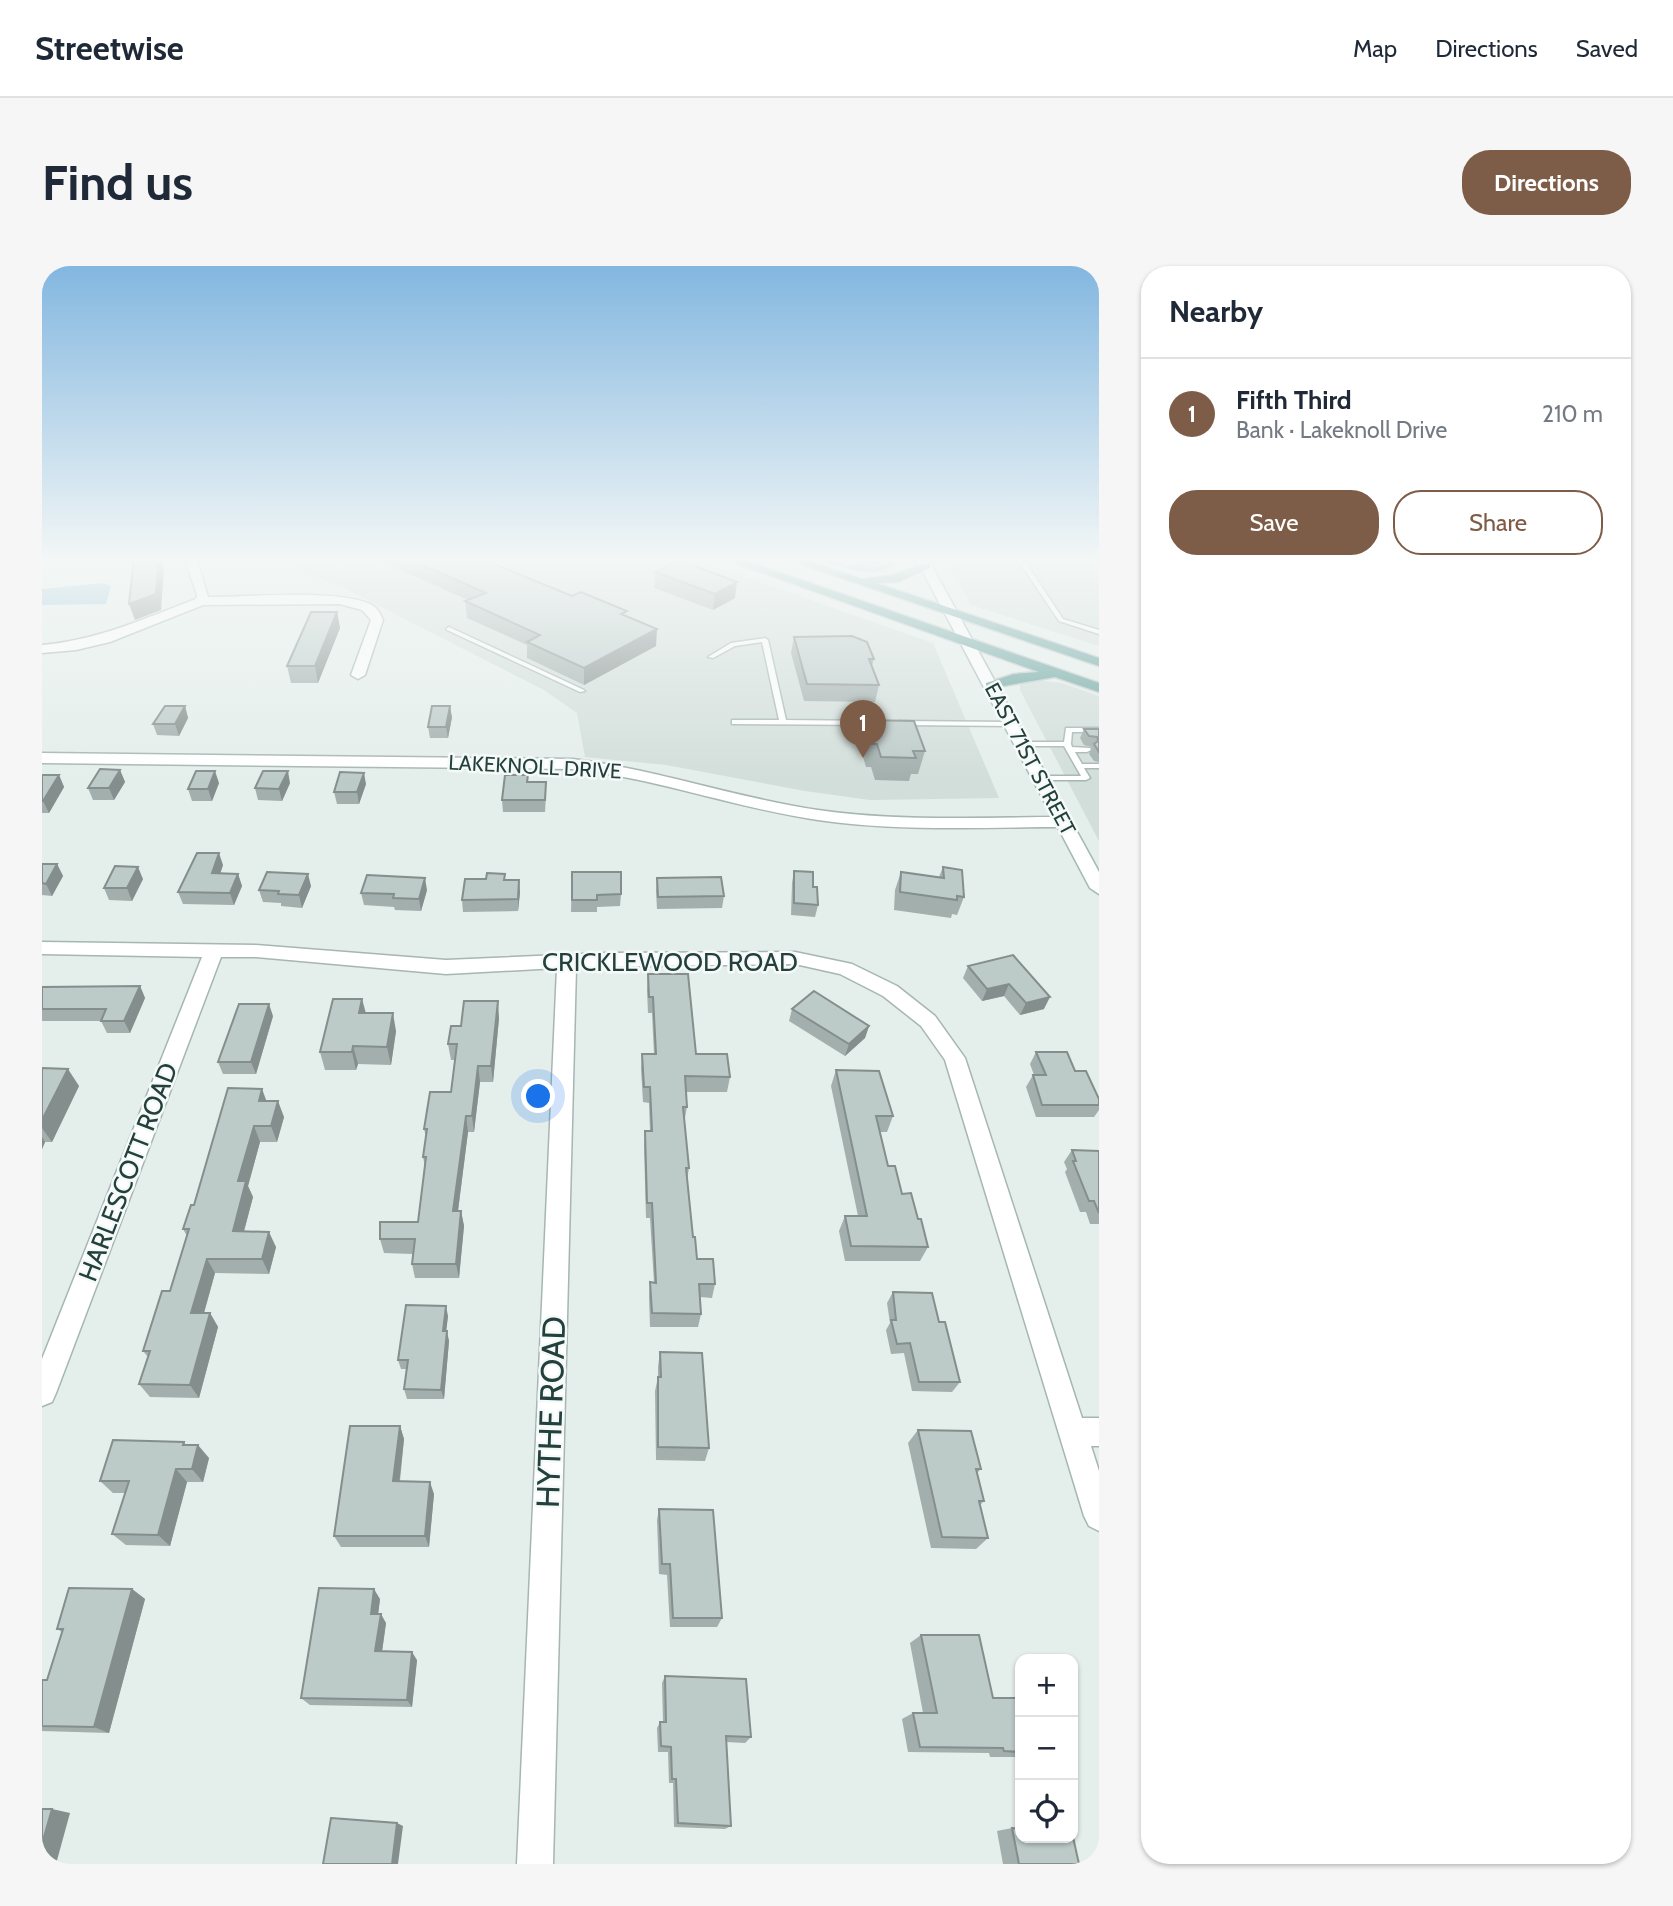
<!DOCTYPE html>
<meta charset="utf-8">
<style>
body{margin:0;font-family:Cabin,sans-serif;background:#f6f6f7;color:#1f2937}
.controls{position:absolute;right:21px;bottom:21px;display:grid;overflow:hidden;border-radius:14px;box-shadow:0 2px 5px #0004}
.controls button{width:63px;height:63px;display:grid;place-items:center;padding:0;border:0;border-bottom:2px solid #e0e1e3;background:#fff;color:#1f2937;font:35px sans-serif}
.you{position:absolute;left:497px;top:831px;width:24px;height:24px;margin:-18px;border:5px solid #fff;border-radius:50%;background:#1a73e8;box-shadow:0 0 0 10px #1a73e833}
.badge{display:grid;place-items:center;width:46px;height:46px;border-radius:50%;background:#7e5d48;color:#fff;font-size:23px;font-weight:700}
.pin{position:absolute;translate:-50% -58px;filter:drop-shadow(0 2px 4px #0008)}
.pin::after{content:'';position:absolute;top:37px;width:24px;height:21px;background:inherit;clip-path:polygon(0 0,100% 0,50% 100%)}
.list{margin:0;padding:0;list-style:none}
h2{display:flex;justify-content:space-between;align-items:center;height:91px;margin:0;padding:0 28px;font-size:30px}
h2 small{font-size:23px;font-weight:400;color:#747a83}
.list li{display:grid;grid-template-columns:46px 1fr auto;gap:21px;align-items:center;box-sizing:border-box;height:112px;padding:0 28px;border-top:2px solid #e0e1e3}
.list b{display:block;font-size:26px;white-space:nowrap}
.list p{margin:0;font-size:23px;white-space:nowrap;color:#747a83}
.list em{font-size:23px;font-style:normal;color:#747a83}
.actions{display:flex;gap:14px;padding:21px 28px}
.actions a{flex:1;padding:16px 0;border:2px solid #7e5d48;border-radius:28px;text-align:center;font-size:24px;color:#7e5d48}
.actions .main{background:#7e5d48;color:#fff}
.icon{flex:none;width:38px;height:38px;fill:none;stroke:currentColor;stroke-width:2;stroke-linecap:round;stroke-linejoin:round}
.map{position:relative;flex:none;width:1057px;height:1598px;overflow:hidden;border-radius:28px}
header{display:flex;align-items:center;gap:42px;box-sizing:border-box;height:98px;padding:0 35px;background:#fff;border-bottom:2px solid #e0e1e3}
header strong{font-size:33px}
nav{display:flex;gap:38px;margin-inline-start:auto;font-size:24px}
.intro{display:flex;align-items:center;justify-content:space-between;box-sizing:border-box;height:168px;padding:0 42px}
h1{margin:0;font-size:49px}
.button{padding:18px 32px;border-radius:28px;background:#7e5d48;color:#fff;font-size:24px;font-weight:700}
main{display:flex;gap:42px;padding:0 42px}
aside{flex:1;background:#fff;border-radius:28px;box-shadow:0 2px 5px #0004}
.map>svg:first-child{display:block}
</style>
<header>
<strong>Streetwise</strong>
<nav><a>Map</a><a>Directions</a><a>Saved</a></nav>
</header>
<div class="intro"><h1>Find us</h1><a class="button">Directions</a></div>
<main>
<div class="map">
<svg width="1057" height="1598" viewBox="0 0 1057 1598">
<rect width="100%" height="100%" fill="#e4eeeb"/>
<g fill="#d2deda">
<path d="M227 291H646L891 377 957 532 828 534 763 525 624 499 543 491 535 447 502 424 310 326Z"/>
<path d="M782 291H853V302L845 307 830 306Z"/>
<path d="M902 291H1057V380L929 339Z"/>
<path d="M995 414 1020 417 1057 430V575L978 424V418Z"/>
</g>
<path fill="#8cbbd3" d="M61 317 69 320 64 338 0 339V323Z"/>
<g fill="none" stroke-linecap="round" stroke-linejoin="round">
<g stroke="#8cbbd3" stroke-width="4.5">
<path d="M785 291 781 293C805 300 827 311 850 297V291"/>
<path d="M816 298 830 299 842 291"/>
</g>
<g stroke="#a6b6b3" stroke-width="3">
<g id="service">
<path d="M974 291H980L1021 353 1057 364V368L1017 355Z"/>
<path d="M407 361 542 424 543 425 538 426 405 364 404 363Z"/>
<path d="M723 372 726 374 744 454 837 455H840V459L690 458V454H737L720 376 693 380 671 392 666 391 689 377Z"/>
<path d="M857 455 969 456 973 458 969 460 860 459H857Z"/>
<path d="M1024 462H1057V466H1030L1029 478 1030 481 1048 482 1049 484 1045 486H1033L1040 498H1057V502H1042L1048 512 1044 514H994V510H1039L1022 480H979L975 478 979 476H1022Z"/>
</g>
</g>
<g stroke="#a6b6b3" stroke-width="3">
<g id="minor">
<path d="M142 291H154L166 331C207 331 293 323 328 338 335 341 338 347 341 354L323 409 316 413 309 409 329 354 320 344 298 338 161 339 68 376 34 384 0 387V379C56 374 101 353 154 333L155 329Z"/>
<path d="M0 487 530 493C614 503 693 532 776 544 857 556 940 551 1022 551L1030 556 1022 561C940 561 857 566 776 554 693 542 614 512 530 503L0 497Z"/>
<path d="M0 676 214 679 404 694 564 687 753 686 810 698 855 720 893 750 923 792 1040 1152H1057V1180H1049L1057 1205V1265L1047 1260 1042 1250 903 794 879 760 841 730 798 708 753 698 534 701 511 1598H475L515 702 404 708 214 691H179L14 1127 10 1136 0 1140V1093L160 691 0 688Z"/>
</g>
</g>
<g stroke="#a2b9b5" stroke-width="3">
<path id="secondary" d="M873 291H885L1057 606V628L1048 622Z"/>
</g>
<g stroke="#c1cac9" stroke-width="3">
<g id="primary">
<path d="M676 291H693L1057 417V426L1013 411 944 423V417L972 408 997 406Z"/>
<path d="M738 291H755L820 313 850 309 880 298H888V302L856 316 834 317 1057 392V400Z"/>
</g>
</g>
<use href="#service" fill="#fff" fill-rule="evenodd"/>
<use href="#minor" fill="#fff" fill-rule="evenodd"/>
<use href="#secondary" fill="#fff" fill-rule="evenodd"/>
<use href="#primary" fill="#68a39e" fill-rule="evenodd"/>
</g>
<g fill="#a2afac">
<path d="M289 291H313L300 296Z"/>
<path d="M329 291H435L530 330 585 351 614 380 542 419 485 392V379L425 352 423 335 426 334Z"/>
<path d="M613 306 693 332 671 344 612 322Z"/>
<path d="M295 346 298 362 276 417H249L245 400Z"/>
<path d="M752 371 832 393 830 400 837 419 833 436 762 435 749 387Z"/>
<path d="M143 440 146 452 137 470 115 469 111 458Z"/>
<path d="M410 451 406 472H388L386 461Z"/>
<path d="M823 454 883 485 876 508H869L867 515 833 514 829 501H824L817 477Z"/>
<path d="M1042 463H1057V496L1052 495 1047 488 1050 481 1042 479 1038 472Z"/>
<path d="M78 504 83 516 72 534H51L46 522Z"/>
<path d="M0 509H17L22 521 7 547H0Z"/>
<path d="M486 516 504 528 503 546H461L460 534Z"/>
<path d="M177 517 170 535H150L146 523Z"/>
<path d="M248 517 240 535 216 534 213 522Z"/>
<path d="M324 518 317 538H295L292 526Z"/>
<path d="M0 598H15L21 610 10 630 0 629Z"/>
<path d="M181 599 178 608H196L200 620 192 639 141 638 136 626Z"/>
<path d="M901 601 922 631 915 649 910 648 909 652 852 644 853 624 859 606 897 611Z"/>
<path d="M752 605 771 621 776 639 773 651 749 649 750 617Z"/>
<path d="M530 606 579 628 578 640 555 641V646H529Z"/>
<path d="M615 612 682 630 680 642 615 643 614 625Z"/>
<path d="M101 613 90 635 67 634 62 622Z"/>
<path d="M463 614 478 626 476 645 421 646 420 634Z"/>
<path d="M269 620 260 642 239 640V637L221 636 217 624Z"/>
<path d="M385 624 379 645 353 644 352 641 322 639 319 627Z"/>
<path d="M971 689 1002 743 978 749 962 730 940 735 921 712 926 700Z"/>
<path d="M606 708 654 788 688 811 685 826H644L645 841 642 857 647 902 645 914 651 971 655 993 673 1018 670 1032 658 1031 659 1048 656 1061H608L607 1030 608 1016 612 1017 608 952H604L602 880 603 865H608L607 837 601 836 599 803 600 788H612L610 747H606L605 724Z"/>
<path d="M98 720 103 732 88 767H65L59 755H0V721Z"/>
<path d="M750 743 827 760 823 772 803 790 747 755Z"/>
<path d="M324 747 354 765 349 799 316 798 314 804H283L278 786Z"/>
<path d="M231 750 214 808H181L176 796Z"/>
<path d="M457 752 451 816H438L432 866H426L416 945H419L422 960 417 1012H373L370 998 371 988 342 987 338 973 376 956 383 901 381 891 384 871 382 863 409 826 413 794H409L406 778 419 760Z"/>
<path d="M994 786 1033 805 1057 833V844L1052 851H994L984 821 991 809H992L988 798Z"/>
<path d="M0 802 37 820 10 876H3L0 883Z"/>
<path d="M794 804 851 850 845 866H838L846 900 860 928 876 953 886 981 878 995H803L797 965 803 950H816L789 820Z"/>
<path d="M225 835 242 851 235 876H218L206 920 211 931 202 965 234 981 227 1008 173 1007 162 1047H168L176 1061 157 1132 108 1131 97 1118 106 1091 101 1085 128 1025 145 970 141 963 152 939Z"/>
<path d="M1030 884 1057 885V958H1048L1044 946H1038L1023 906 1025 903 1022 896Z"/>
<path d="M851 1026 897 1056 918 1116 910 1126 870 1125 862 1087 849 1088 844 1064 848 1057 845 1037Z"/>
<path d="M406 1050 404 1065 407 1075 402 1133H365L362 1123 365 1103H359L356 1094Z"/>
<path d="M618 1086 667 1182 663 1195 614 1194 613 1125 616 1111V1101Z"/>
<path d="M358 1160 362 1173 358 1215 392 1228 387 1281H299L292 1270Z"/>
<path d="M876 1164 939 1203 935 1207 942 1235 938 1239 946 1272 934 1283 889 1282 866 1177Z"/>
<path d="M142 1176 144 1179 167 1192 161 1216H145L128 1280 84 1279 70 1268 83 1227H71L58 1215Z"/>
<path d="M617 1243 680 1352 675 1361H628L625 1309 617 1308 615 1254Z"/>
<path d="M90 1323 103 1333 67 1467 0 1465V1414H5L20 1366 15 1363Z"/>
<path d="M338 1333 336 1348 344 1357 340 1385 375 1394 370 1441 268 1439 259 1432Z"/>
<path d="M879 1369 951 1432H978V1491H948L947 1487 866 1486 860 1453 871 1447H881L868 1377Z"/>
<path d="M623 1410 709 1471 703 1477 684 1476 689 1560 683 1563 632 1561 631 1517H627L626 1486H616L615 1462 618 1456H621L620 1417Z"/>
<path d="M970 1562 1037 1598H961L955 1565Z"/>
</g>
<g fill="#848e8c">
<path d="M117 291H118L122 302 119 344 93 354 87 338Z"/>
<path d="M300 291H313L300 296Z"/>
<path d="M695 316 693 332 671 344 673 328Z"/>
<path d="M295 346 298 362 276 417 273 400Z"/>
<path d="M615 363 614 380 542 419V402Z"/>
<path d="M143 440 146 452 137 470 133 458Z"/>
<path d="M408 440 410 451 406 472 404 461Z"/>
<path d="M78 504 83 516 72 534 67 522Z"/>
<path d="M173 505 177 517 170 535 166 523Z"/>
<path d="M246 505 248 517 240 535 237 523Z"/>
<path d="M322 507 324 518 317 538 315 526Z"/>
<path d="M17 509 22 521 7 547 1 535Z"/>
<path d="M177 587 181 599 174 620 170 607Z"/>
<path d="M15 598 21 610 10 630 4 618Z"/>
<path d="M96 601 101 613 90 635 85 622Z"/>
<path d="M196 608 200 620 192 639 188 627Z"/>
<path d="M266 608 269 620 260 642 257 629Z"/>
<path d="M383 612 385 624 379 645 377 633Z"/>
<path d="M477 614 478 626 476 645V633Z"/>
<path d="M967 718 962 730 940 735 945 723Z"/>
<path d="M98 720 103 732 88 767 82 755Z"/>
<path d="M1008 731 1002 743 978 749 984 737Z"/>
<path d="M320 733 325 751 317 747Z"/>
<path d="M456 735 457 752 451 816 449 800Z"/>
<path d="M227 738 231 750 214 808 209 796Z"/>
<path d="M351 747 354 765 349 799 345 781Z"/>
<path d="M827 760 823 772 803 790 807 778Z"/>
<path d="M311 780 316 798 314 804 310 786Z"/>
<path d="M436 800 438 816 432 866 430 850Z"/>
<path d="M26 803 37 820 10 876 0 862V854Z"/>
<path d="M220 823 226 839 217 835Z"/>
<path d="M236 835 242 851 235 876 229 860Z"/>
<path d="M424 850 426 866 414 960 411 945Z"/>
<path d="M212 860 218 876 206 920 211 931 198 980 191 965 196 915Z"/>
<path d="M0 871 3 876 0 883Z"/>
<path d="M419 945 422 960 417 1012 414 998Z"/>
<path d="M227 966 234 981 227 1008 220 993Z"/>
<path d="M165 993 173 1007 158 1061 149 1047Z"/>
<path d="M404 1040 406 1050 403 1075 401 1065Z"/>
<path d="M168 1047 176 1061 157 1132 148 1119Z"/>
<path d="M405 1065 407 1075 402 1133 399 1124Z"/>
<path d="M358 1160 362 1173 356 1228 351 1215Z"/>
<path d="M156 1179 167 1192 161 1216 150 1203Z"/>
<path d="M134 1203 145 1216 128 1280 116 1269Z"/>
<path d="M388 1216 392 1228 387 1281 383 1270Z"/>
<path d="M90 1323 103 1333 67 1467 52 1461Z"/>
<path d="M332 1323 338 1333 335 1357 329 1348Z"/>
<path d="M339 1348 344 1357 339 1393 333 1385Z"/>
<path d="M370 1386 375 1394 370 1441 365 1434Z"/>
<path d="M10 1543 28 1547 14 1598H0V1578Z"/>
<path d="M355 1557 361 1560 356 1598H350Z"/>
</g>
<g fill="#bccbc8" stroke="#848e8c" stroke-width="2">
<path d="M92 291H117L114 328 87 338Z"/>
<path d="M362 291H435L530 330 539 326 585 345 579 348 615 363 542 402 485 376 498 369 423 335 444 327Z"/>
<path d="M637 294 695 316 673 328 613 306Z"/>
<path d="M269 346H295L273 400H245Z"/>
<path d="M810 370 825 376 832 393H827L837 419 765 418 752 371Z"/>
<path d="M123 440H143L133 458H111Z"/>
<path d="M390 440H408L404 461H386Z"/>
<path d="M823 454 872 455 883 485H871L874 492 839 491 835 478H830Z"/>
<path d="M1042 463H1057V486L1052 478 1056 475 1055 471 1047 470Z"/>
<path d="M58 503 78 504 67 522H46Z"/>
<path d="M154 505H173L166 523H146Z"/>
<path d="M221 505H246L237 523 213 522Z"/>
<path d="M298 506 322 507 315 526H292Z"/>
<path d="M0 509H17L1 535H0Z"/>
<path d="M463 509H486L485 516H504L503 534H460Z"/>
<path d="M155 587H177L170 607 196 608 188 627 136 626Z"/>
<path d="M0 598H15L4 618 0 617Z"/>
<path d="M73 600 96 601 85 622H62Z"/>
<path d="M901 601 920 604 922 631 915 630V634L858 626 859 606 902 612Z"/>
<path d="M752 605 771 606V621H775L776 639 752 637Z"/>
<path d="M225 606 266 608 257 629 236 628 237 625 217 624Z"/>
<path d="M530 606H579V628L555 629V634H530Z"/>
<path d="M445 607 463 608 462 614H477L476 633 420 634 423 613H444Z"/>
<path d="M325 609 383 612 377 633 351 632 352 628 319 627Z"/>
<path d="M679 611 682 630 616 631 615 612Z"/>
<path d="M971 689 1008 731 984 737 967 718 945 723 926 700Z"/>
<path d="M606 708H646L654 788H685L688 811 643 810 645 841H641L647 902H644L651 971H653L655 993H671L673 1018H657L659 1048 610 1047 608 1016 614 1017 610 937H605L603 865H610L608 821H602L600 788H614L611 731H607Z"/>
<path d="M98 720 82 755H59L64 743H0V721Z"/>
<path d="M772 725 827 760 807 778 750 743Z"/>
<path d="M291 733H320L317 747H351L345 781 311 780 310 786H278Z"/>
<path d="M422 735H456L449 800H436L430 850H424L411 945H419L414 998H370L373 973H338V956H376L384 891H381L385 863H382L388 826H409L415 778H406L409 760H419Z"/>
<path d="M197 738H227L209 796H176Z"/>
<path d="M994 786H1025L1033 805H1044L1057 833V839H1000L991 809H1004Z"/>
<path d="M0 802 26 803 0 854Z"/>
<path d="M794 804 837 805 851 850H834L846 900H853L860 928 869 927 876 953H879L886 981 809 980 803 950H825Z"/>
<path d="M186 822 220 823 217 835H236L229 860H212L196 915H204L191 965 227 966 220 993H165L149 1047H168L148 1119 97 1118 108 1085H101L120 1025H128L147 963H141L149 939H152Z"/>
<path d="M1030 884 1057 885V947L1052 935H1047L1031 895H1034Z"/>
<path d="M851 1026 890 1027 897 1056H903L918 1116H877L868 1077 855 1078 849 1054H854Z"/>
<path d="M364 1039 404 1040 401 1065H405L399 1124 362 1123 366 1094H356Z"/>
<path d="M618 1086 660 1087 667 1182 616 1181V1111H619Z"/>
<path d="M308 1160H358L351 1215 388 1216 383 1270H292Z"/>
<path d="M876 1164 929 1165 939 1203H934L942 1235H937L946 1272 900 1271Z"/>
<path d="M71 1174 142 1176 141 1179H156L150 1203H134L116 1269 70 1268 87 1215H58Z"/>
<path d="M617 1243 671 1244 680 1352H631L628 1298H620Z"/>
<path d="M27 1322 90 1323 52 1461 0 1460V1414H5L21 1363H15Z"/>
<path d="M277 1322 332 1323 329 1348H339L333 1385 370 1386 365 1434 259 1432Z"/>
<path d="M879 1369H937L951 1432H978V1486L962 1485 961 1482 878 1481 871 1447H895Z"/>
<path d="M623 1410 704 1413 709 1471 684 1470 689 1560 636 1557 634 1513H630L629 1481 619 1480 618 1456H624Z"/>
<path d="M0 1543H10L0 1578Z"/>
<path d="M289 1552 355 1557 350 1598H281Z"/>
<path d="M970 1562 978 1563V1572H1031V1571L1037 1598H977Z"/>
</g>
<linearGradient id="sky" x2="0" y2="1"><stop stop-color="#83b7e0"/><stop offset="0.57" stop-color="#f3f7f6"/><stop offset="1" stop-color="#f3f7f6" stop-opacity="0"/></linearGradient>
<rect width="1057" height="515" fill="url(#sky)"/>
<g text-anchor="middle" stroke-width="5" stroke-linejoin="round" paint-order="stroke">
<g font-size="21" fill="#23403d" stroke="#f5faf8">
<text transform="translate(988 493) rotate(62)" y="7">EAST 71ST STREET</text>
<text transform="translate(493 501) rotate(3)" y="7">LAKEKNOLL DRIVE</text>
</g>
<g font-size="26" fill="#23403d" stroke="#f5faf8">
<text x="628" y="705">CRICKLEWOOD ROAD</text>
<text transform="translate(86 906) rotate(-69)" y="9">HARLESCOTT ROAD</text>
</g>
<g font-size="32" fill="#23403d" stroke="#f5faf8">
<text transform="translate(509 1146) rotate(-88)" y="11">HYTHE ROAD</text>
</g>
</g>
</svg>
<div class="controls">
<button>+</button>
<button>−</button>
<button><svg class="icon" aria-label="locate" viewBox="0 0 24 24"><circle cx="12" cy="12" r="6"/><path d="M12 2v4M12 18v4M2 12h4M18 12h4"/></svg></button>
</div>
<div class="you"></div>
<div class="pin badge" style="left:821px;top:492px">1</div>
</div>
<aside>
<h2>Nearby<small></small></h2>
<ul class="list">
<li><span class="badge">1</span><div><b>Fifth Third</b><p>Bank · Lakeknoll Drive</p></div><em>210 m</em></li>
</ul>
<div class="actions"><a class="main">Save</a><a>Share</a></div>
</aside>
</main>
